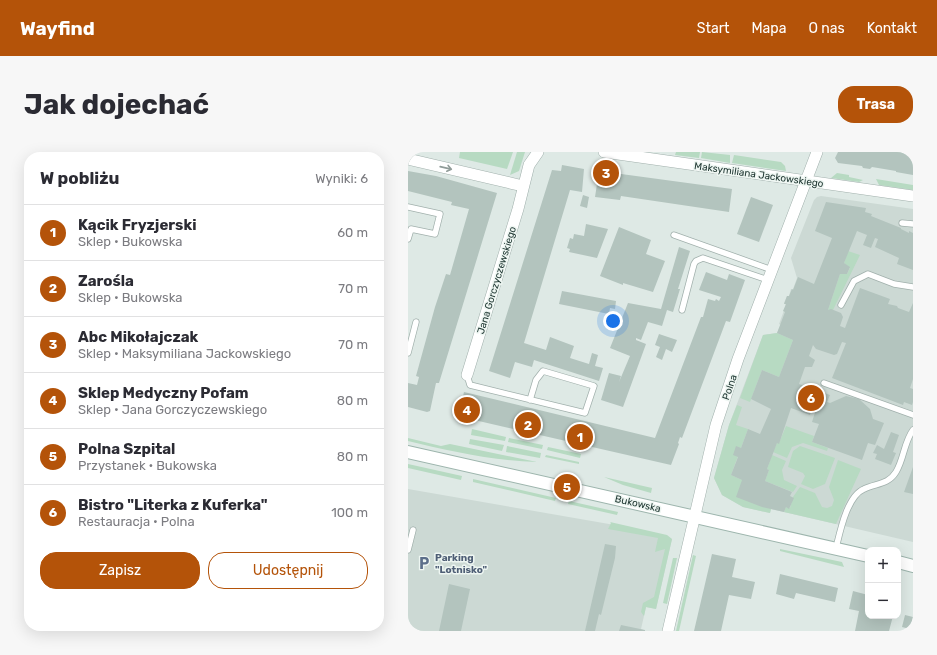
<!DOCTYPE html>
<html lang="pl">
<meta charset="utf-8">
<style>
body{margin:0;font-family:Rubik,sans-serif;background:#f7f7f7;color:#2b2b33}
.controls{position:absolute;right:12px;bottom:12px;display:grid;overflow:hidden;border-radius:8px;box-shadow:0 4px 16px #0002}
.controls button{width:36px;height:36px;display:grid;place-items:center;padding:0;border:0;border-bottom:1px solid #e1e1e2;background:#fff;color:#2b2b33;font:20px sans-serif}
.you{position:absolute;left:205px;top:169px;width:14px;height:14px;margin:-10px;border:3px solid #fff;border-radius:50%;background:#1a73e8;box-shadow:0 0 0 6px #1a73e833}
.badge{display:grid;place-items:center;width:26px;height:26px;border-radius:50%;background:#b45309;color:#fff;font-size:13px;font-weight:700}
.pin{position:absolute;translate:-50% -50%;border:2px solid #fff;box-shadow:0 1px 4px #0006}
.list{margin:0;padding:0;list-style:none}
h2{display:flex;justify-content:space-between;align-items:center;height:52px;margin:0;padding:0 16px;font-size:17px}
h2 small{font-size:13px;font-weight:400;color:#7c7c81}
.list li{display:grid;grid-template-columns:26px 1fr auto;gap:12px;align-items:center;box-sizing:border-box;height:56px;padding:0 16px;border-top:1px solid #e1e1e2}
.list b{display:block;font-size:15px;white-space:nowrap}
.list p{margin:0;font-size:13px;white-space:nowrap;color:#7c7c81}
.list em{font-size:13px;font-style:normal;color:#7c7c81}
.actions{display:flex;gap:8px;padding:12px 16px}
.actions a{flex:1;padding:9px 0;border:1px solid #b45309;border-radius:16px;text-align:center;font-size:14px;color:#b45309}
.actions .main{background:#b45309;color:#fff}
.map{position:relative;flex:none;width:505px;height:479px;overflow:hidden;border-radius:16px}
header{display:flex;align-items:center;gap:24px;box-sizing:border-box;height:56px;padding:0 20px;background:#b45309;color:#fff}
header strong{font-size:19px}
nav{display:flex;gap:22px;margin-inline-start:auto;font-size:14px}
.intro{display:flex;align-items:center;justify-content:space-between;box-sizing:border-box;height:96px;padding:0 24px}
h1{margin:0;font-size:28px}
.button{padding:10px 18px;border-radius:16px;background:#b45309;color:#fff;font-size:14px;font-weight:700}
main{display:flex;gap:24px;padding:0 24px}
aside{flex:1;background:#fff;border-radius:16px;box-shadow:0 4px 16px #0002}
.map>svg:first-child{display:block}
</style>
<header>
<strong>Wayfind</strong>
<nav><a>Start</a><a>Mapa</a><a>O nas</a><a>Kontakt</a></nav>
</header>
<div class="intro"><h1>Jak dojechać</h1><a class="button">Trasa</a></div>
<main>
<aside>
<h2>W pobliżu<small>Wyniki: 6</small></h2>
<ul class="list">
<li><span class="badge">1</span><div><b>Kącik Fryzjerski</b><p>Sklep · Bukowska</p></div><em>60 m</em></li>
<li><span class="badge">2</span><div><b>Zarośla</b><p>Sklep · Bukowska</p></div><em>70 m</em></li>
<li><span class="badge">3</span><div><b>Abc Mikołajczak</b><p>Sklep · Maksymiliana Jackowskiego</p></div><em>70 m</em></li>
<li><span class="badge">4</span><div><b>Sklep Medyczny Pofam</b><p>Sklep · Jana Gorczyczewskiego</p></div><em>80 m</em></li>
<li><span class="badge">5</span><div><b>Polna Szpital</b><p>Przystanek · Bukowska</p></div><em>80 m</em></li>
<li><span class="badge">6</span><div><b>Bistro &quot;Literka z Kuferka&quot;</b><p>Restauracja · Polna</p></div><em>100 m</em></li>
</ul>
<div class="actions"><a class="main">Zapisz</a><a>Udostępnij</a></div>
</aside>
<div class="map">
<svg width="505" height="479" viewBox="0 0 505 479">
<rect width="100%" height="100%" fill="#dee9e5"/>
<g fill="#ccd9d4">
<path d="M413 44 505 57V390L363 357 362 361 335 355 314 343 306 326 321 273 355 183 369 181 373 173 371 172 378 153 376 151 379 144H381L383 137H385L389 126 383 106 406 48 409 45Z"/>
<path d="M0 337 201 372 264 387 248 457 238 455 233 477 237 479H0Z"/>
</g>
<g fill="#b7dac2">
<path d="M52 0H105L99 17 51 6Z"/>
<path d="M109 0H117L111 19 102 23Z"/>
<path d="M268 0H292L291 6 267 3Z"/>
<path d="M294 0 322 3V11L293 6Z"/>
<path d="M326 3 373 10 377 14 378 19 324 11Z"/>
<path d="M429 21 441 23V25L455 28 451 30 423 26Z"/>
<path d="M468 27 505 33V38L471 33Z"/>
<path d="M440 99 452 103 425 158H420L432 122H439L442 116 436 111Z"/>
<path d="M369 181 385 188 371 225 354 218 342 250 332 246 355 183Z"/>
<path d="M329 253 334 255 328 273 340 277 323 323 334 328 363 357 362 361 335 355 314 343 306 326 321 273Z"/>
<path d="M378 274 406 284 404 290 420 296 419 299 395 291 384 295 379 306 365 300 369 291H371Z"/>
<path d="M64 277 98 285 97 289 63 283Z"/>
<path d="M0 286 33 294 42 292 129 310C85 309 42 299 0 289Z"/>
<path d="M101 286 135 293 134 297 100 290Z"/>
<path d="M62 287 96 293 94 299 61 292Z"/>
<path d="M99 294 133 301 132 306 98 300Z"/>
<path d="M392 294 427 306 417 332 405 337 393 332 397 324 395 321 380 315 385 299Z"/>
<path d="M140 295 173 302 172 306 139 298Z"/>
<path d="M138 303 171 310V312L137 305Z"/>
<path d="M364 303 378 309 374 318 376 328 389 334 385 340 357 329 361 318 359 317Z"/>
<path d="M430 308 453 317 428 372 376 360 378 355 382 356 385 345 392 335 407 341 414 355 419 356 424 354 426 348 421 335Z"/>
<path d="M0 312 54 324 53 328 0 316Z"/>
<path d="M196 325 244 336 243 341 215 333Z"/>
<path d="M65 327 148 346 147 349 65 330Z"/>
<path d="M161 349 210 360 209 363 160 352Z"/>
<path d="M202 370 259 383 264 387 248 457 238 455 236 464 233 460 235 451 246 445 257 397 247 400 250 386 200 377 203 371Z"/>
<path d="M372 397 434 410 436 415 372 399Z"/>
<path d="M285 403 288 404 271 479H268Z"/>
<path d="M265 406H269L259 452 255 451Z"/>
</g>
<g fill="#b3c4be">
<path d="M430 0H505V23L488 20V19L464 15 462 17 455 16 454 14 430 11 427 6Z"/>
<path d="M154 13 176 17 174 40 162 38 116 191 138 198 142 185 166 194 162 206 181 212 184 201 190 203 187 214 195 216 191 229 126 208 124 215 107 210 102 226 81 219 144 18 153 19Z"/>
<path d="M0 19 28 24 89 41 31 231H28L22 259 19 260 0 255V231L9 233 11 225 8 224 27 155 38 122 42 123 61 57 43 53 44 50 0 39Z"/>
<path d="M191 19 324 37 321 60 213 44 212 48 187 45Z"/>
<path d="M175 43 181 45 179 56 172 54Z"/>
<path d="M343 45 365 53 351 90 329 82Z"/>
<path d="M418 50 458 56 457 60 464 62 463 64 493 76V77L501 81V79L505 81V118L489 112 491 106 467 95 470 87 467 86 463 96 455 93 459 83 449 79 436 111 442 115 439 122H432L420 158 423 157 433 161 435 165 432 174 437 176 452 136 482 147 480 152 489 154 490 156 501 160 505 151V227L502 236 505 237V250L504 253 496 250 495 253 424 226 438 191 434 190 429 202 426 203 408 197 405 193 401 204 407 208 404 215H397L391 232 422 243 419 250 422 251 438 244 451 247 462 257 465 267 476 271 467 293 460 291 454 308 404 290 411 272 404 270 411 248 407 247 402 263 383 256 371 292 369 291 359 317 361 318 357 329 384 340 382 344 386 346 381 357 378 355 376 360 354 355 328 345 334 328 323 323 330 305 325 303 328 294 333 296 340 277 352 282 363 257 343 247 354 218 371 225 385 188 369 181 377 160 375 159 378 152H376L379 144H381L384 137 385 138 390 125 406 132 424 86 407 79Z"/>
<path d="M178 72 200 77 189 106 161 100 162 97 159 96 162 86 165 87 166 82 176 84Z"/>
<path d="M211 75 243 88 238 102 257 109 245 140 215 131V133L192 124Z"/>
<path d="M271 95 282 99 270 137H272L265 160 259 158 254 174 240 170 233 188 228 186V188L238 192 215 255 193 248 201 221 213 224 211 230 222 204 202 196 220 151 253 157Z"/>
<path d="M298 120 319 128 321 122 337 128 322 170 318 169 274 286 272 285 270 291 271 292 263 313 62 267V265L51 262 56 240 247 286 293 165H295L300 147 307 149 308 147 311 149 313 145 291 138Z"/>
<path d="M154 139 208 149 207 157 202 156 201 162 151 152Z"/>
<path d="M251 182 269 188 264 200 258 197 254 208 248 205 252 195 247 193Z"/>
<path d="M483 280 491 283 485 300 488 301 483 313 467 307 469 302 465 301 469 293 476 297Z"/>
<path d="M505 315V342L496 340Z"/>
<path d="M197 392 208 394 207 406 193 463 191 462 187 479H177Z"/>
<path d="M304 402 328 407 324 425 347 430 343 447 321 443 313 479H286Z"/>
<path d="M372 422 430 436 427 450 388 441 386 447 368 442Z"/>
<path d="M41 432 62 437 53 479H31Z"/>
<path d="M445 439 460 443V464H485L481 479H447L451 459 441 457Z"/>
<path d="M497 463 505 465 502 477 494 475Z"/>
<path d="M213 473 237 478V479H211Z"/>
</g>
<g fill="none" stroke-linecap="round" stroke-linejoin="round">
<g stroke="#a1b0ac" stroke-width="7">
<g id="lane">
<path d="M0 55 32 62 27 82 3 77 0 87"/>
<path d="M494 71 505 72"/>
<path d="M266 83 364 118"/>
<path d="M433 153 446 129 460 122 486 132 505 135"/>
<path d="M274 158 286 112 288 109 295 106 360 128"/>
<path d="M0 201 8 170"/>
<path d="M59 223 62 233 177 261 186 234 135 219 128 228 122 248"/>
<path d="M416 231 505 263"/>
<path d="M428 396C432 380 439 344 456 337 468 331 480 333 488 320 496 307 496 290 505 278"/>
<path d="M0 398 5 378"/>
</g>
</g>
<g stroke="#a1b0ac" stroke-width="12">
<g id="street">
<path d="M196 0 505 44"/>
<path d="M0 7 115 34"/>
<path d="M59 223 110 57 121 13 130 0"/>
<path d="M260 479 308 273 330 207 409 0"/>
</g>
</g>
<g stroke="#9db5ad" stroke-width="14">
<g id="secondary">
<path d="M0 300 460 404"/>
<path d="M490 410 505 414"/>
</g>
</g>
<use href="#lane" stroke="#fff" stroke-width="5.5"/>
<use href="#street" stroke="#fff" stroke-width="11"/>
<use href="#secondary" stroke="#fff" stroke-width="12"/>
</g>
<defs><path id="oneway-shaft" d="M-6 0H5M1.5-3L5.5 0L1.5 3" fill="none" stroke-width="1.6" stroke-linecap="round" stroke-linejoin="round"/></defs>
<use stroke="#909c99" href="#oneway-shaft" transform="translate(38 16) rotate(13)"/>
<defs>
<g id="parking-bare" transform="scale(1.08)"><path d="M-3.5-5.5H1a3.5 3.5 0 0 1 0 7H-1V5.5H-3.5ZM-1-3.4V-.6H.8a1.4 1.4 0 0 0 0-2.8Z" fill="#5c6f8a" stroke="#eef6f2" stroke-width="2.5" paint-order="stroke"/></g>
</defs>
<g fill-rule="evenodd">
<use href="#parking-bare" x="16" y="411"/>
</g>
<g text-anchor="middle" stroke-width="3" stroke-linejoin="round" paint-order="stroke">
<g font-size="10" fill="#203833" stroke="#eef6f2">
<text transform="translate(351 22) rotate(8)" y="4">Maksymiliana Jackowskiego</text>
<text transform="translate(88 128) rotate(-73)" y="4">Jana Gorczyczewskiego</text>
<text transform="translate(321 235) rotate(-71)" y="4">Polna</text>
<text transform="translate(230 351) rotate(13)" y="4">Bukowska</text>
</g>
<g font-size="10" font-weight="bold" fill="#4e5e75" stroke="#eef6f2" text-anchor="start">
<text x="27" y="409">Parking<tspan x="27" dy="12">"Lotnisko"</tspan></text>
</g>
</g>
</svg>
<div class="controls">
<button>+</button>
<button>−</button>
</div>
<div class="you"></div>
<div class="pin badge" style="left:172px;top:285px">1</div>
<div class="pin badge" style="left:120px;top:273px">2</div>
<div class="pin badge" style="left:198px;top:21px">3</div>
<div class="pin badge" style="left:59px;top:258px">4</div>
<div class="pin badge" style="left:159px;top:335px">5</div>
<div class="pin badge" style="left:403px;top:246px">6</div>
</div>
</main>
